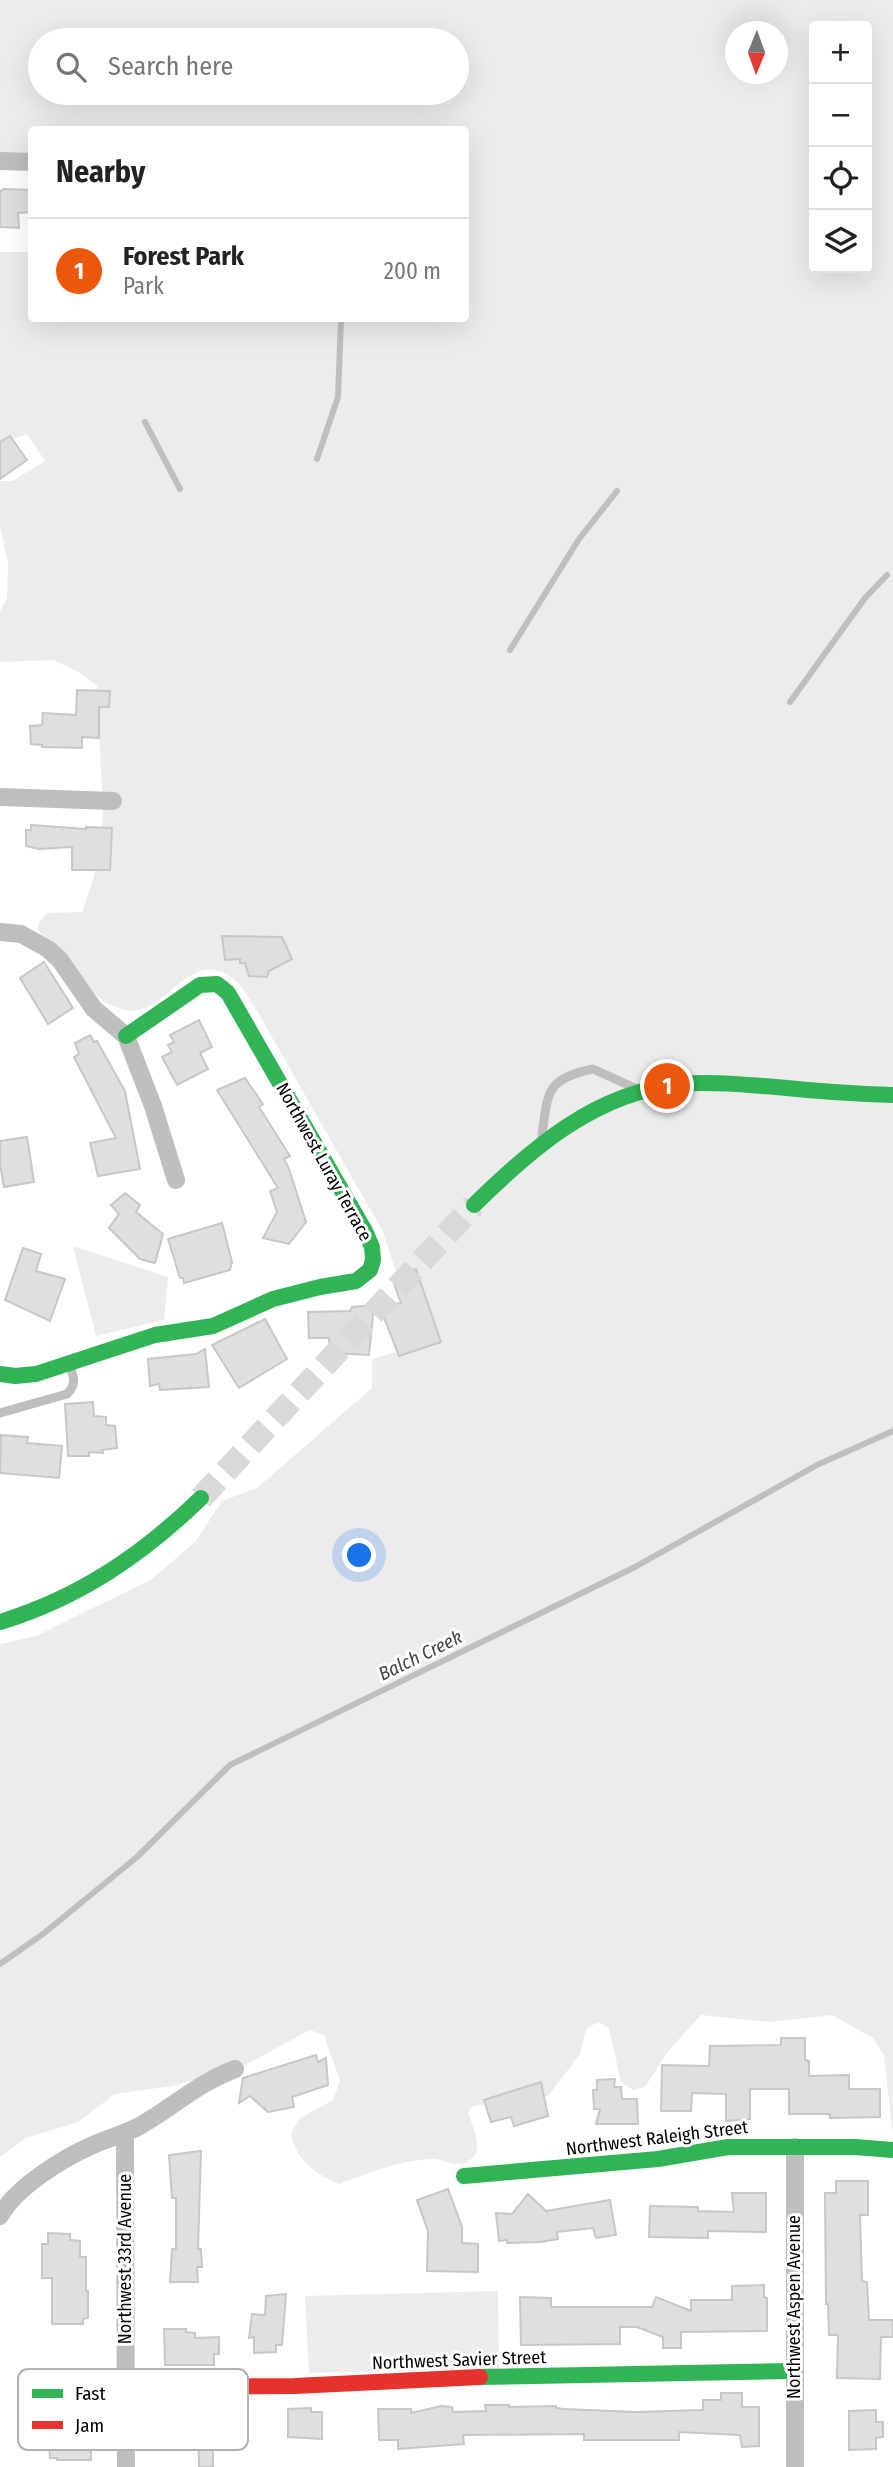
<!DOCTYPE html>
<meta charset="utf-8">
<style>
body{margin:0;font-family:"Fira Sans Condensed",sans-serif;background:#f6f6f6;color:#222}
.controls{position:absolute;right:21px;top:21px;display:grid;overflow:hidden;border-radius:7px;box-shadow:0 7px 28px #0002}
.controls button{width:63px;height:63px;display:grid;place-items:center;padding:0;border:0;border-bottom:2px solid #e0e0e0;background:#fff;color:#222;font:35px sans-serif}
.compass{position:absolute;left:725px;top:21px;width:63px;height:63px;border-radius:50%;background:#fff;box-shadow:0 7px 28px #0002;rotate:181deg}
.you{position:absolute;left:360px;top:1556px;width:24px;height:24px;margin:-18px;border:5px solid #fff;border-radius:50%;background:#1a73e8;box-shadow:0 0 0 10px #1a73e833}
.badge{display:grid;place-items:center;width:46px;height:46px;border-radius:50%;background:#ea580c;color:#fff;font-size:23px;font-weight:700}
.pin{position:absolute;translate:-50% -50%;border:4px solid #fff;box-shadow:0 2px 7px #0006}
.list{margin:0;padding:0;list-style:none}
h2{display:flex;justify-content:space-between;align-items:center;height:91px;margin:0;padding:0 28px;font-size:30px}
h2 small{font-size:23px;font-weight:400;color:#767676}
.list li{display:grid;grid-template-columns:46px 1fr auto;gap:21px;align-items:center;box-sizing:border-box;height:105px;padding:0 28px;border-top:2px solid #e0e0e0}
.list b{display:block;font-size:26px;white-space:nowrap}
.list p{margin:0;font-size:23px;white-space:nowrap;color:#767676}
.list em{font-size:23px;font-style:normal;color:#767676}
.icon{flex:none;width:38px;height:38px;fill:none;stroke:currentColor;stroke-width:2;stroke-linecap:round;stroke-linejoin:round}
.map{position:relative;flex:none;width:893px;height:2467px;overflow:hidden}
.search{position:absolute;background:#fff;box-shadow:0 7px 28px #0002;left:28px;top:28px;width:441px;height:77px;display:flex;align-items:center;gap:18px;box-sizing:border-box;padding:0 24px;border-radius:38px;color:#767676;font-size:26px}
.panel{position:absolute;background:#fff;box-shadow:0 7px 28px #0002;left:28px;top:126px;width:441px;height:196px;border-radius:7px}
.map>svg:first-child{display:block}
</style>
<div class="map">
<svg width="893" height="2467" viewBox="0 0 893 2467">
<rect width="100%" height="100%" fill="#fff"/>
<g fill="#ececec" fill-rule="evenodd">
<path d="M0 0H893V2135L884 2056 873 2038 832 2015 770 2022 701 2015 669 2050 645 2087 633 2090 621 2082 609 2028 598 2022 586 2029 580 2054 548 2096 473 2106 468 2113C473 2127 484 2148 471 2159 456 2172 444 2157 429 2159 398 2161 368 2173 339 2184 315 2174 295 2159 291 2133L300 2118 333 2100 340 2081 324 2035 310 2030 245 2065 172 2086 115 2094 78 2122 26 2138 0 2157V1644L36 1636 152 1579 196 1541 222 1501 257 1488 372 1388V1359L407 1349 409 1312 383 1232 257 1011C250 1001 244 987 234 980 193 946 172 1006 135 1011 129 1012 120 1008 114 1006 91 999 83 972 67 955 59 946 47 939 38 931L39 922 47 913 82 912 94 876 103 814 97 686 79 672 53 660 0 662V611L7 598 8 564 0 526V481H12L45 461 27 434 0 444V252H31L32 318H466V130H32L31 155 0 154ZM814 26H867V268H814ZM736 32H778V74H736ZM40 40H457V93H40Z"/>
<path d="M73 1246 168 1277 164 1320 96 1336Z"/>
<path d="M498 2291 499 2369 309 2373 305 2296Z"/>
</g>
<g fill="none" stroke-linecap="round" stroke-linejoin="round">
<g stroke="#bfbfbf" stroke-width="6">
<path d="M145 422 180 489"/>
<path d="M317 459 338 397 341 320"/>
<path d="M510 650 579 539 617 491"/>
<path d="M790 702 865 598 887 575"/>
<path d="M0 1964 43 1934 137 1857 230 1765 635 1567 817 1465 893 1431"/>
</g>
</g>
<g fill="#dfdfdf" stroke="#c7c7c7" stroke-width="2">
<path d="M3 189 32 190V212L18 213 19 228 0 227V192Z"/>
<path d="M10 436 27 460 0 479V442Z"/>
<path d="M77 690 110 691 109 707H99V738L82 737V748L42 747V745L31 744 30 726 42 725 43 713 76 715Z"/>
<path d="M31 825 86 829V827L112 828 110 870H72V847L39 849 26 846V830H31Z"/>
<path d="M222 936 282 937 292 959 269 971 267 977 249 976 245 963H240V959L225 960Z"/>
<path d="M44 962 73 1008 48 1024 20 978Z"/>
<path d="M199 1020 212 1047 200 1053 208 1069 177 1085 162 1057 172 1052 168 1045 174 1042 170 1035Z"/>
<path d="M90 1035 94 1042 97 1041 125 1091 140 1169 98 1176 90 1143 116 1138 74 1057 79 1054 75 1043Z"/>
<path d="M245 1078 263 1104 259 1107 290 1156 284 1159 289 1169 306 1222 289 1244 263 1238 277 1212 270 1191 278 1188 217 1090Z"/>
<path d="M27 1137 34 1182 4 1187 0 1164V1141Z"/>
<path d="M125 1193 140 1205 136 1212 163 1234 155 1263 140 1259 109 1228 119 1214 111 1205Z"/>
<path d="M222 1223 232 1262 230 1270 184 1283 183 1278H180L168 1239Z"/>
<path d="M23 1248 41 1254 36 1271 65 1279 50 1321 5 1300Z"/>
<path d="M416 1269 441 1342 399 1356 379 1305 401 1303 392 1278Z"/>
<path d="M374 1305 369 1355 330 1353 329 1338H309L308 1312 350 1311 352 1307Z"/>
<path d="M265 1319 287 1359 239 1388 212 1345Z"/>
<path d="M205 1349 209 1387 160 1390 159 1384 150 1386 148 1359 196 1354Z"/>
<path d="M93 1402 94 1416 106 1417V1425L115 1426 117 1448 102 1450 103 1453 89 1452V1456H68L65 1404Z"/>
<path d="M1 1435 28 1437 27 1443 62 1446 59 1478 0 1473Z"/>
<path d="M781 2038H805V2060L809 2061V2076L849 2075V2089H880V2117L830 2118V2114H789V2089H750V2119L726 2121V2094L692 2093 691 2111H661L662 2065 709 2066 710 2046 781 2045Z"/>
<path d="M316 2055 318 2062 326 2058 328 2085 292 2097 294 2107 268 2112 250 2096 239 2103 243 2078Z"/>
<path d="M615 2079 614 2087H621L622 2099H637L638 2124H596L600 2109H594L593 2090H597V2080Z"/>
<path d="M541 2082 548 2116 514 2126 511 2117 491 2122 484 2100Z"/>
<path d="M201 2151 198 2249H201L202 2267H197L198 2282H170L172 2249H176V2198H172L169 2155Z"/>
<path d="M836 2181H868V2215H860L862 2281 867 2282 869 2320H893V2337H881L880 2379 837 2378 838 2335H829L828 2304H826L825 2193H836Z"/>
<path d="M448 2189 462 2227V2243L478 2244V2272L427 2271 428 2231 417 2200Z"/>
<path d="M732 2193H766V2232L708 2231V2238L649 2237 650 2206 698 2207V2211L734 2212Z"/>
<path d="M528 2194 546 2211 610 2200 616 2235 596 2238 593 2228 557 2232 558 2239 541 2242 507 2243V2240L499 2241 496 2213 512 2214Z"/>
<path d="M48 2233 70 2234V2240L80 2241V2257H86V2291H88V2318L83 2319V2324H52V2278H42V2244H48Z"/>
<path d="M764 2285V2297L767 2298V2331L681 2332V2348H663V2337L637 2327H620V2344L521 2345 520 2297 551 2298V2307H652L656 2297 691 2311V2300H732V2286Z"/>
<path d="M286 2294 282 2345H276V2352L254 2353V2337L249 2338 252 2314 265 2315 266 2296Z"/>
<path d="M164 2329H186V2332L195 2333V2338L219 2337V2354H214V2365H165Z"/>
<path d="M721 2393H742V2407H759V2446L742 2447 740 2435 679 2432V2440H584V2434L463 2435 464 2444 398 2449V2440H379L378 2409H411V2413L441 2406 452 2407 453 2412 486 2411 485 2405H509V2407L556 2406V2408L564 2409 636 2412 703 2410V2400H721Z"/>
<path d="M201 2408H225V2423L242 2422V2439L225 2440V2443L213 2444V2467H199L198 2421H201Z"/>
<path d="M311 2408V2412H322V2439L288 2437V2409Z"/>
<path d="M876 2410V2422H883V2437L876 2438V2449L849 2450V2411Z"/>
<path d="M100 2416V2445H91V2460H57V2458H50L48 2431H51V2419H56V2417Z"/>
</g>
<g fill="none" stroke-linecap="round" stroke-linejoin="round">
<path stroke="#d9d9d9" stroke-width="24" stroke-dasharray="24 12" stroke-linecap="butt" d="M201 1498 474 1205"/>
<g stroke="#bebebe" stroke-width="9">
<path d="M542 1135C548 1093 545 1079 593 1069L637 1089"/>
<path d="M0 1413 67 1394C77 1384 74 1377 69 1364"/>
</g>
<g stroke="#bebebe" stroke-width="18">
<path d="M0 161 32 162"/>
<path d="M0 797 113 801"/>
<path d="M0 932 21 934 48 949 60 960 94 1009 126 1036 153 1106 176 1180"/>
<path d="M125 2134 126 2467"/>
<path d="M795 2147V2467"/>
<path d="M0 2216C16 2187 63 2158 93 2145 110 2137 127 2134 143 2124 176 2105 198 2083 235 2069"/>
</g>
<g stroke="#30b455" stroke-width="16">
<path d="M474 1205C532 1148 596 1092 681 1084 712 1081 745 1085 776 1087 815 1091 854 1094 893 1095"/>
<path d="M0 1374 15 1376 36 1374 155 1335 213 1326 273 1299 320 1287 356 1281 370 1270 373 1260 372 1247 365 1231 228 993 217 984 200 985 126 1036"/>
<path d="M0 1622C79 1598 142 1555 201 1498"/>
<path d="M464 2176 658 2159 728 2147H855L893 2150"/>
<path d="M480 2377 794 2371"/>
</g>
<path stroke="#e5322d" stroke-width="16" d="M125 2387 295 2386 480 2377"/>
</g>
<g text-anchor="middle" stroke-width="6" stroke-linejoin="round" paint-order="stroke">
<g font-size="18" fill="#000" stroke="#fff">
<text transform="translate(324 1162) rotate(61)" y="6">Northwest Luray Terrace</text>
<text transform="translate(657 2138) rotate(-7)" y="6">Northwest Raleigh Street</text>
<text transform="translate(125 2259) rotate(-90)" y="6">Northwest 33rd Avenue</text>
<text transform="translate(794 2307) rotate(-90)" y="6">Northwest Aspen Avenue</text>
<text transform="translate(459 2360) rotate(-2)" y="6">Northwest Savier Street</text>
</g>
<g font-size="19" font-style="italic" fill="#444" stroke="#fff">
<text transform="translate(420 1655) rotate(-26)" y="7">Balch Creek</text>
</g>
</g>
<rect x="18" y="2369" width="230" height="81" rx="10" fill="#fff" stroke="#b2b2b2" stroke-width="2"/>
<rect x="32" y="2389" width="31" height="9" fill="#30b455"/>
<rect x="32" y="2421" width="31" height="8" fill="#e5322d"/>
<g font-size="19" fill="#000">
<text x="75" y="2400">Fast</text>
<text x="75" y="2432">Jam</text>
</g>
</svg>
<div class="controls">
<button>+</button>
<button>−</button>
<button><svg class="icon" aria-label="locate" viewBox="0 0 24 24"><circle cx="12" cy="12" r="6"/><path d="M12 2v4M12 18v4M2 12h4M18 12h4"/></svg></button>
<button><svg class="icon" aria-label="layers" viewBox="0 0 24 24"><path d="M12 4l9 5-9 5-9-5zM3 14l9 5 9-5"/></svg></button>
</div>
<svg class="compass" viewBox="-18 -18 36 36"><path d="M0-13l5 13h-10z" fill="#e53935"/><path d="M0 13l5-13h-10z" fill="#767676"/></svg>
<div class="you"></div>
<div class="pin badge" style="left:667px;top:1086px">1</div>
<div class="search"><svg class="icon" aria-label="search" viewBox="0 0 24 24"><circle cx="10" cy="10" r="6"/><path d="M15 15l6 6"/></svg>Search here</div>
<section class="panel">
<h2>Nearby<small></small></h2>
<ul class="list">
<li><span class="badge">1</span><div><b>Forest Park</b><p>Park</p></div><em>200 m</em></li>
</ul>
</section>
</div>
